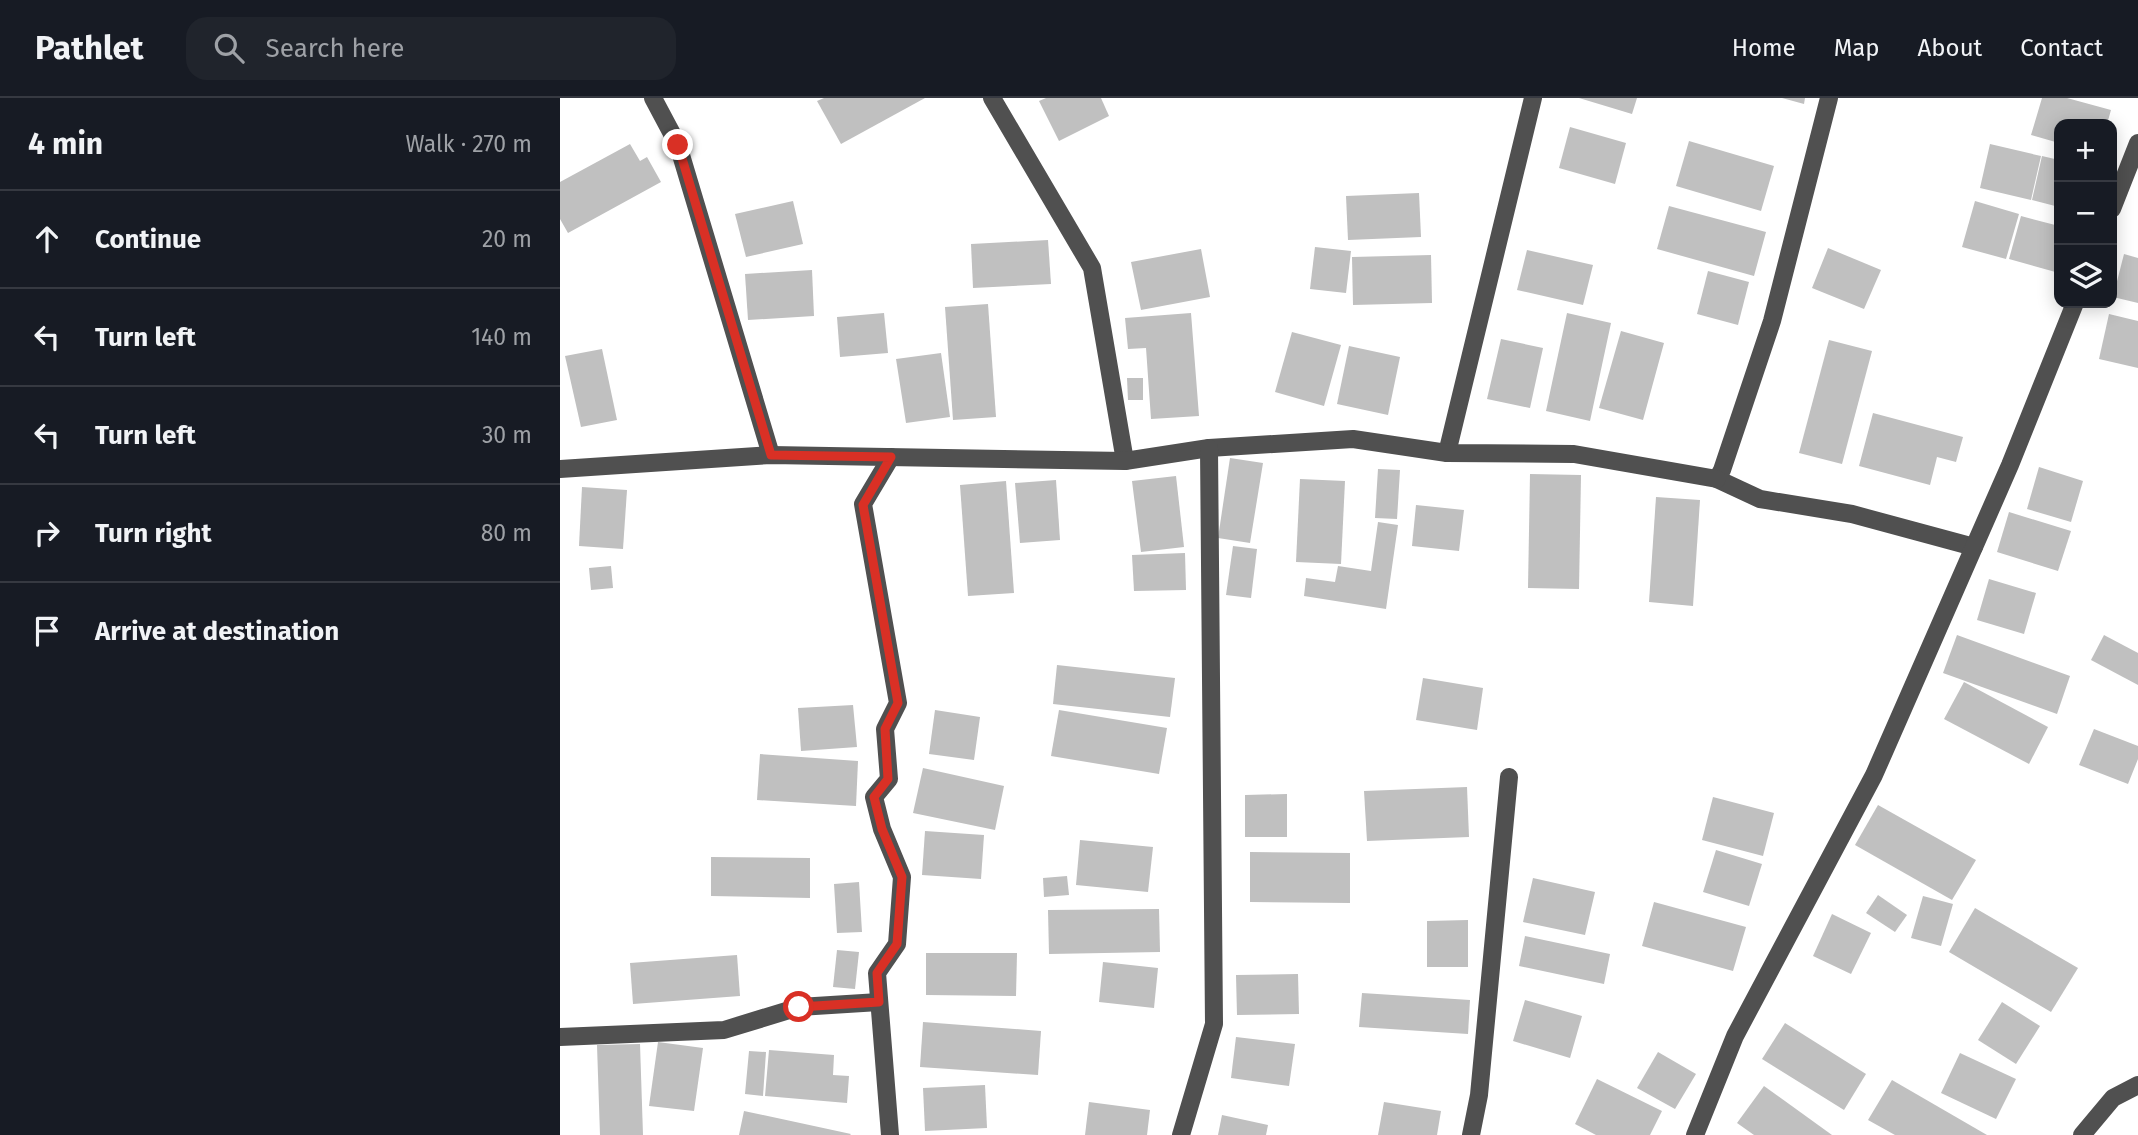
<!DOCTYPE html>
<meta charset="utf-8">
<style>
body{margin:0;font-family:"Fira Sans",sans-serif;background:#20242c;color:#f1f3f6}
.controls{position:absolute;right:21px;top:21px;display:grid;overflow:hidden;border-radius:14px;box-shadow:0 4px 18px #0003}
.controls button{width:63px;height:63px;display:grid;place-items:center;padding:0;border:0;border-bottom:2px solid #363941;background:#171b24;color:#f1f3f6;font:35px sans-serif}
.stop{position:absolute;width:21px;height:21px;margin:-16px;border:5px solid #d93025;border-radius:50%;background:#fff}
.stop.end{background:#d93025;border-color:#fff;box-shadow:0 2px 7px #0008}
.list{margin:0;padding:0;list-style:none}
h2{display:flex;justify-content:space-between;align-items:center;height:91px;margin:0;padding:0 28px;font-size:30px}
h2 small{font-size:23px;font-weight:400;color:#9ea1a6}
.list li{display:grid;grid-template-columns:46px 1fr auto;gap:21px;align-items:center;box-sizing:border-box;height:98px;padding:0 28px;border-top:2px solid #363941}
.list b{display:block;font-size:26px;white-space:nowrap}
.list em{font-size:23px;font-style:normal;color:#9ea1a6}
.icon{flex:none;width:38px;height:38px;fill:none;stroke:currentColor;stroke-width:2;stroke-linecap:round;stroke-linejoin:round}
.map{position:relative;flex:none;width:1578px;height:1037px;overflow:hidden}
header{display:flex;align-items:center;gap:42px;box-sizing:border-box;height:98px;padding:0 35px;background:#171b24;border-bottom:2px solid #363941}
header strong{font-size:33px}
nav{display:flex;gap:38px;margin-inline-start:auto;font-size:24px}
.search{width:490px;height:63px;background:#20242c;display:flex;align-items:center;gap:18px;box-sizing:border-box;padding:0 24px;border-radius:21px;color:#9ea1a6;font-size:26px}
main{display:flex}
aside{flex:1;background:#171b24}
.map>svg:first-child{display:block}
</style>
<header>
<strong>Pathlet</strong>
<div class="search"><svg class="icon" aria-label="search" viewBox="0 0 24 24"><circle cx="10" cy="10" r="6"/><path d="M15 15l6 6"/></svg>Search here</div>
<nav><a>Home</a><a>Map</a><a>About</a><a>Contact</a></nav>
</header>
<main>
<aside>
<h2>4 min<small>Walk · 270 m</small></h2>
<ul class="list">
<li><svg class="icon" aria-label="ahead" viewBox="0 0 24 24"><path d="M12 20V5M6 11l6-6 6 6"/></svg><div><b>Continue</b></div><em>20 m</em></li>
<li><svg class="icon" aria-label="left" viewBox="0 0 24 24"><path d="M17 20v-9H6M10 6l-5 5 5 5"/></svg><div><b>Turn left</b></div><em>140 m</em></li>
<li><svg class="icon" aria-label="left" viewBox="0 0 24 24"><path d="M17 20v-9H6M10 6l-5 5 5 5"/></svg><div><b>Turn left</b></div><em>30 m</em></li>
<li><svg class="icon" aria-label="right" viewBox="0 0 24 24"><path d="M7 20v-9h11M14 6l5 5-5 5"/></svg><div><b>Turn right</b></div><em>80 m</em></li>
<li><svg class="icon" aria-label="arrive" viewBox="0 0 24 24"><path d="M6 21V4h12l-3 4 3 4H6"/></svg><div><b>Arrive at destination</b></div></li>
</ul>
</aside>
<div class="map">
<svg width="1578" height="1037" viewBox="0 0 1578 1037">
<rect width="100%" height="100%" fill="#fff"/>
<g fill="#c0c0c0">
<path d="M264 0H365L281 46 257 3Z"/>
<path d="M486 0H541L549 18 499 43 479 3Z"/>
<path d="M1019 0H1077L1072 16Z"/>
<path d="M1222 0H1245L1244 6Z"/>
<path d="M1482 0H1507L1551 12 1547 26H1499V45L1471 37Z"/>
<path d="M1010 29 1066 45 1055 86 999 70Z"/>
<path d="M1129 43 1214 68 1201 113 1116 88Z"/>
<path d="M70 46 80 63 87 59 101 84 8 135 0 121V84Z"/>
<path d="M1430 46 1481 58 1471 102 1420 90Z"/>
<path d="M1482 58 1499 62V109L1472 102Z"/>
<path d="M859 95 861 139 788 142 786 98Z"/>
<path d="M233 103 243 146 186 159 175 116Z"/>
<path d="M1415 103 1459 116 1446 161 1402 149Z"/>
<path d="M1109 108 1206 134 1194 178 1097 151Z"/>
<path d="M1461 118 1499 128V175L1449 161Z"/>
<path d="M488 142 491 186 413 190 411 146Z"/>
<path d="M755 149 791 153 786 195 750 191Z"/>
<path d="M1268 150 1321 172 1304 211 1252 190Z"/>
<path d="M641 151 650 199 581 212 571 164Z"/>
<path d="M967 152 1033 167 1023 207 957 192Z"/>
<path d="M1564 156 1578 160V205L1553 199Z"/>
<path d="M871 157 872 205 793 207 792 159Z"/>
<path d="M252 172 254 218 188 222 185 176Z"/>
<path d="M1148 173 1189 184 1178 227 1137 216Z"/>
<path d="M428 206 436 319 393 322 385 209Z"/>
<path d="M324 215 328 255 280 259 277 219Z"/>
<path d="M631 215 639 318 591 321 586 250 568 251 565 220Z"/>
<path d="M1007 215 1051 225 1030 323 986 313Z"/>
<path d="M1549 216 1578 223V270L1539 261Z"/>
<path d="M1061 233 1104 245 1083 322 1039 310Z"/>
<path d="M732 234 781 247 764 308 715 294Z"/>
<path d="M941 241 983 250 970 310 927 301Z"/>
<path d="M1269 242 1312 253 1282 366 1239 355Z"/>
<path d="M789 248 840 259 828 317 777 306Z"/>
<path d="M42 251 57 322 21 329 5 258Z"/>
<path d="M381 255 390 319 346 325 336 261Z"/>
<path d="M567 280H583V302H568Z"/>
<path d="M1313 315 1403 339 1396 364 1377 359 1370 387 1299 368Z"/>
<path d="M670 360 703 365 690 445 658 440Z"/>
<path d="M1479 369 1523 383 1511 424 1467 411Z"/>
<path d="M818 371 840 372 837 421 815 420Z"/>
<path d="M970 376 1021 377 1019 491 968 490Z"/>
<path d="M616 378 624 449 581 454 572 383Z"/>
<path d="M740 381 785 383 781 466 736 464Z"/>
<path d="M496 382 500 442 460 445 455 385Z"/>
<path d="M446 383 454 495 408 498 400 387Z"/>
<path d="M22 389 67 392 63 451 19 448Z"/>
<path d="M1096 399 1140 402 1133 508 1089 504Z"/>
<path d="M856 407 904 412 899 453 852 448Z"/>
<path d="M1449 414 1511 433 1498 473 1437 454Z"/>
<path d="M818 424 838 427 826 511 744 498 746 480 775 484 778 468 811 473Z"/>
<path d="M673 448 697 451 691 500 666 497Z"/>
<path d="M625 455 626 492 574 493 572 457Z"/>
<path d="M51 468 53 490 31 492 29 470Z"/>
<path d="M1429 481 1476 495 1464 536 1417 522Z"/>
<path d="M1397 537 1510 578 1497 616 1383 575Z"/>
<path d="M1544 537 1578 555V587L1531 562Z"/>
<path d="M497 567 615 580 610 619 493 606Z"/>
<path d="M863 580 923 590 917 632 856 622Z"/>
<path d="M1404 584 1488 629 1469 666 1384 621Z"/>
<path d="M293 607 297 649 241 653 238 610Z"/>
<path d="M375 612 420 619 414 662 369 656Z"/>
<path d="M499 612 607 630 599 676 491 658Z"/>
<path d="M1534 631 1578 648V661L1568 686 1519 667Z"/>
<path d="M200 656 298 663 296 708 197 702Z"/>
<path d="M363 670 444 688 435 732 353 715Z"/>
<path d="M907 689 909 739 807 743 804 693Z"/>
<path d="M727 696V739H685V697Z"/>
<path d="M1153 699 1214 715 1203 758 1142 742Z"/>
<path d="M1318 707 1416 762 1392 802 1295 747Z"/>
<path d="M365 733 424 737 421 781 362 777Z"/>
<path d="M520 742 593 749 588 794 516 787Z"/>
<path d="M1156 752 1202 766 1189 808 1143 794Z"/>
<path d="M690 754 790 755V805L690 804Z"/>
<path d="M151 759 250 760V800L151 798Z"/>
<path d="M507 778 509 797 484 799 483 780Z"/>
<path d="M973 780 1035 794 1025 837 963 824Z"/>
<path d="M299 784 302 834 277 835 274 786Z"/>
<path d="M1318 797 1347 817 1335 834 1306 815Z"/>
<path d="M1363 798 1393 806 1381 848 1351 840Z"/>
<path d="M1094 804 1186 829 1173 873 1082 848Z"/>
<path d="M1415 810 1518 870 1491 914 1389 854Z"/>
<path d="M599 811 600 854 489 856 488 812Z"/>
<path d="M1272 816 1311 835 1291 876 1253 858Z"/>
<path d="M908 822V869H867V823Z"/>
<path d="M965 838 1050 856 1044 886 959 868Z"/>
<path d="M277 852 299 854 295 891 273 889Z"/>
<path d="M366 855H457L456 898 366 897Z"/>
<path d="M177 857 180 898 73 906 70 865Z"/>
<path d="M543 864 598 870 594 910 539 904Z"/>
<path d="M738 876 739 916 677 917 676 877Z"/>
<path d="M802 895 910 902 908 936 799 929Z"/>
<path d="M965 902 1022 918 1010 960 953 943Z"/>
<path d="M1442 904 1480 928 1456 966 1418 942Z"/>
<path d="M363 924 481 933 478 977 360 969Z"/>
<path d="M1225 925 1306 976 1284 1012 1202 961Z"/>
<path d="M676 939 735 946 729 988 671 980Z"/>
<path d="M98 944 143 950 134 1013 89 1008Z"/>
<path d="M80 946 83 1037H40L37 947Z"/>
<path d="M209 952 274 957 273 977 289 978 287 1005 205 998Z"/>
<path d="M189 953 206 954 203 998 185 996Z"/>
<path d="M1098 954 1136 976 1115 1011 1077 990Z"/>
<path d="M1400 955 1456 981 1436 1021 1381 995Z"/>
<path d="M1037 981 1102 1013 1090 1037H1036L1015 1026Z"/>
<path d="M1332 982 1427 1037H1335L1308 1022Z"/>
<path d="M425 987 427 1030 365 1033 363 990Z"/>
<path d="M1204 988 1272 1037H1194L1177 1025Z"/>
<path d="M529 1004 590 1012 587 1037H525Z"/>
<path d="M824 1004 881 1013 877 1037H818Z"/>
<path d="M184 1013 291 1036 290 1037H179Z"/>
<path d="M662 1017 708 1027 706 1037H658Z"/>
</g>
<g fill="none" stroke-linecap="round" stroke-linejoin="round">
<g stroke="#505050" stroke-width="18">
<path d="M93 0 118 47 211 357"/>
<path d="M432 0 532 170 565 363"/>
<path d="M1269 0 1212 223 1162 372 1157 381 1200 401 1292 416 1414 449"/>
<path d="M1552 111 1578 45"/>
<path d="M887 355 973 0"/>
<path d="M0 371 211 357 565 363 649 350 793 341 887 355 1014 356 1157 381"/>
<path d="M0 939 164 932 239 909 319 904"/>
<path d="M330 1037 317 875 337 846 342 779 322 731 314 699 329 681 325 631 338 605 303 406 331 359"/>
<path d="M621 1037 654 926 649 350"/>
<path d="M911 1037 919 997 949 679"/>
<path d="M1135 1037 1175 938 1314 677 1450 367 1515 205"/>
<path d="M1522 1037 1553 1000 1578 987"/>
</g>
</g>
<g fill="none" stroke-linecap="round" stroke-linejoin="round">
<path stroke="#d93025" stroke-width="9" d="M118 47 211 357 331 359 303 407 338 605 325 631 328 681 314 699 322 731 342 779 337 846 317 875 319 904 239 909"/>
</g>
</svg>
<div class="controls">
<button>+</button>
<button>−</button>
<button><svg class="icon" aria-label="layers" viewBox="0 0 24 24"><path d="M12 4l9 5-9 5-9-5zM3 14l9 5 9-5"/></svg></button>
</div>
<div class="stop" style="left:239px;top:909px"></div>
<div class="stop end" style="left:118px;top:47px"></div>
</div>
</main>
